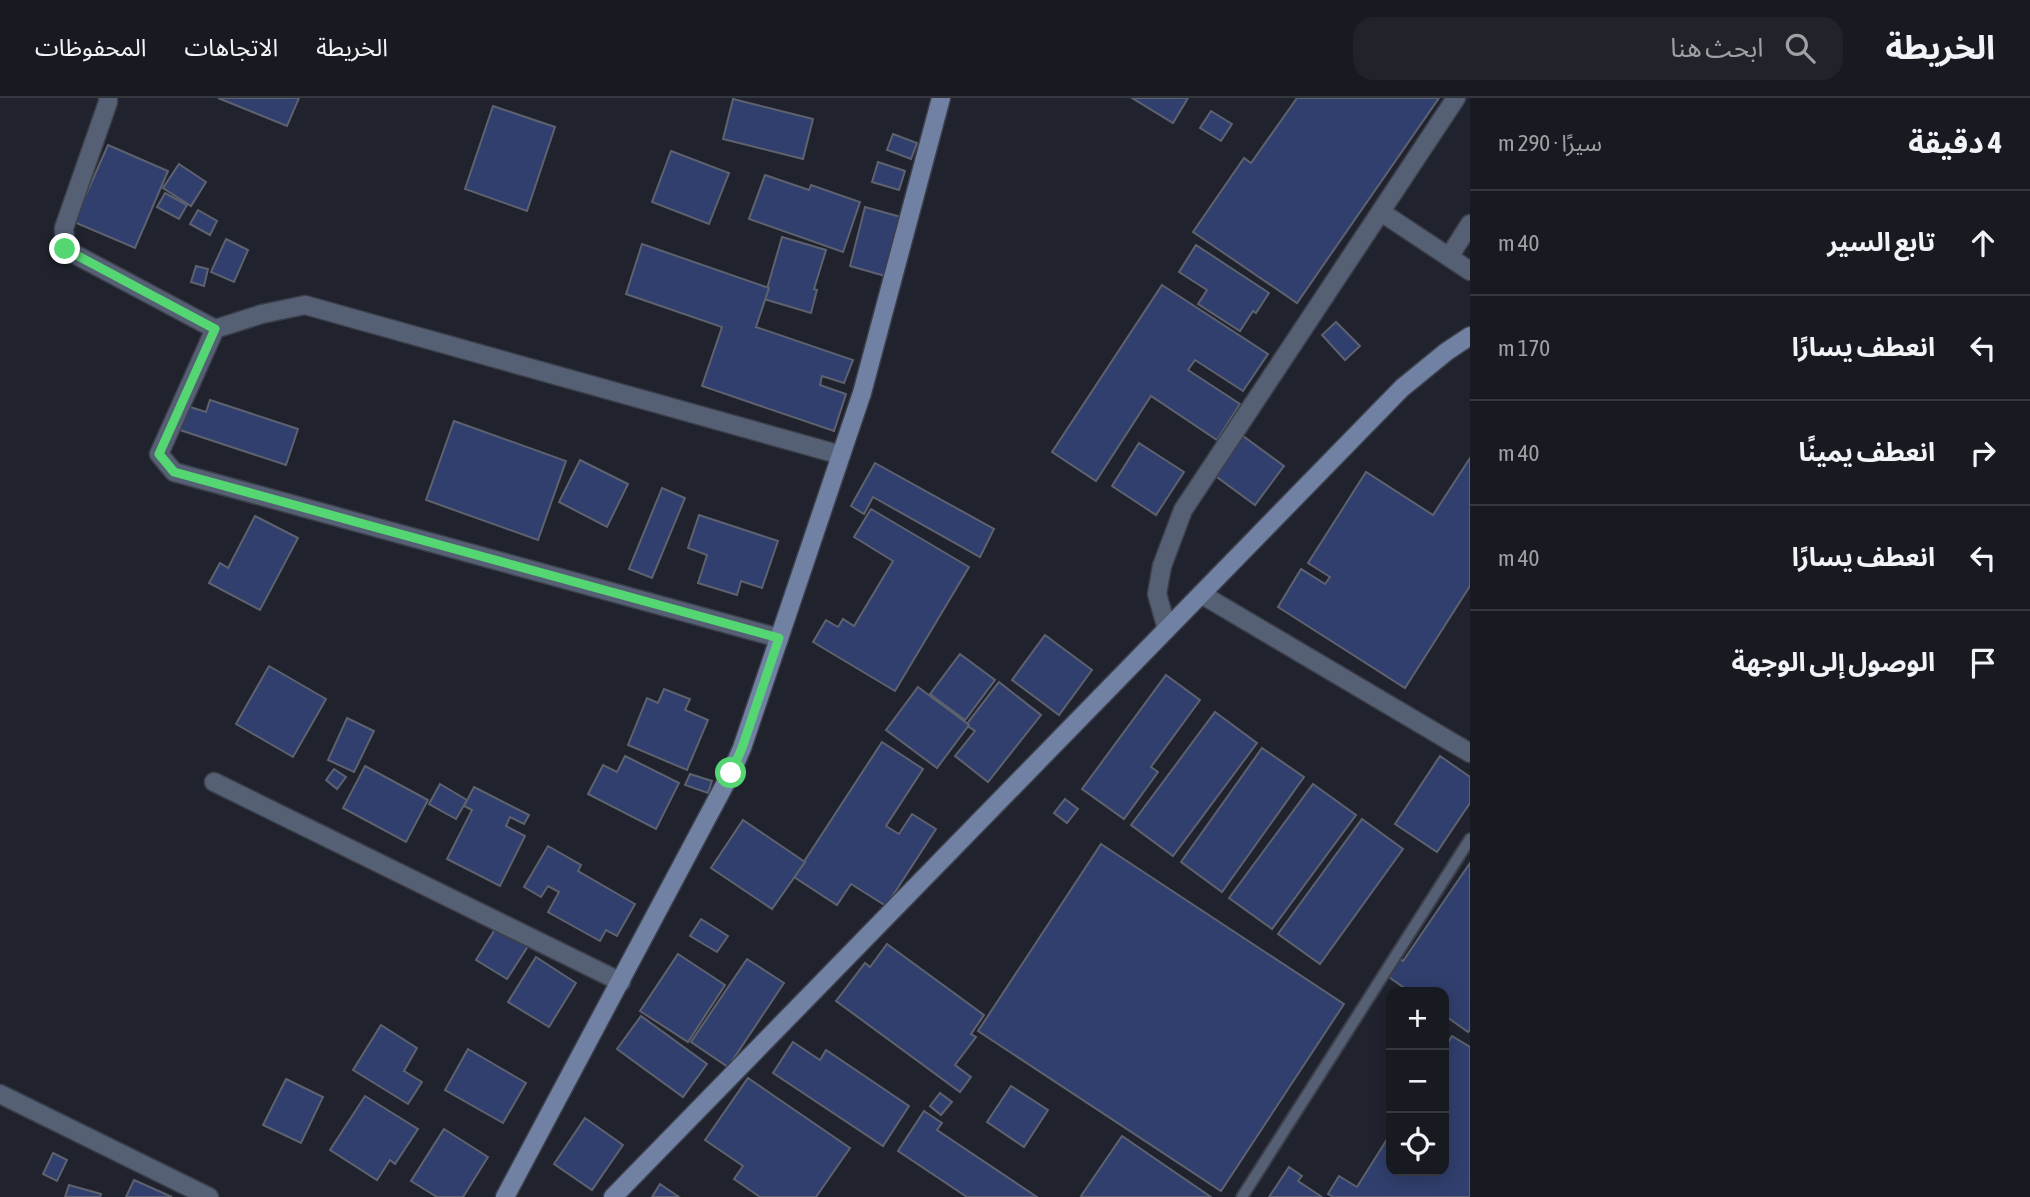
<!DOCTYPE html>
<html lang="ar">
<meta charset="utf-8">
<style>
body{margin:0;font-family:"Asap Condensed","Noto Sans Arabic",sans-serif;background:#21232a;color:#f1f3f6;direction:rtl}
.controls{position:absolute;right:21px;bottom:21px;display:grid;overflow:hidden;border-radius:14px;box-shadow:0 4px 18px #0003}
.controls button{width:63px;height:63px;display:grid;place-items:center;padding:0;border:0;border-bottom:2px solid #363840;background:#181a22;color:#f1f3f6;font:35px sans-serif}
.stop{position:absolute;width:21px;height:21px;margin:-16px;border:5px solid #54d672;border-radius:50%;background:#fff}
.stop.end{background:#54d672;border-color:#fff;box-shadow:0 2px 7px #0008}
.list{margin:0;padding:0;list-style:none}
h2{display:flex;justify-content:space-between;align-items:center;height:91px;margin:0;padding:0 28px;font-size:30px}
h2 small{font-size:23px;font-weight:400;color:#9fa1a5}
.list li{display:grid;grid-template-columns:46px 1fr auto;gap:21px;align-items:center;box-sizing:border-box;height:105px;padding:0 28px;border-top:2px solid #363840}
.list b{display:block;font-size:26px;white-space:nowrap}
.list em{font-size:23px;font-style:normal;color:#9fa1a5}
.icon{flex:none;width:38px;height:38px;fill:none;stroke:currentColor;stroke-width:2;stroke-linecap:round;stroke-linejoin:round}
.map{position:relative;flex:none;width:1470px;height:1099px;overflow:hidden;direction:ltr}
header{display:flex;align-items:center;gap:42px;box-sizing:border-box;height:98px;padding:0 35px;background:#181a22;border-bottom:2px solid #363840}
header strong{font-size:33px}
nav{display:flex;gap:38px;margin-inline-start:auto;font-size:24px}
.search{width:490px;height:63px;background:#21232a;display:flex;align-items:center;gap:18px;box-sizing:border-box;padding:0 24px;border-radius:21px;color:#9fa1a5;font-size:26px}
main{display:flex}
aside{flex:1;background:#181a22}
.map>svg:first-child{display:block}
</style>
<header>
<strong>الخريطة</strong>
<div class="search"><svg class="icon" aria-label="search" viewBox="0 0 24 24"><circle cx="10" cy="10" r="6"/><path d="M15 15l6 6"/></svg>ابحث هنا</div>
<nav><a>الخريطة</a><a>الاتجاهات</a><a>المحفوظات</a></nav>
</header>
<main>
<aside>
<h2>4 دقيقة<small>سيرًا · 290 m</small></h2>
<ul class="list">
<li><svg class="icon" aria-label="ahead" viewBox="0 0 24 24"><path d="M12 20V5M6 11l6-6 6 6"/></svg><div><b>تابع السير</b></div><em>40 m</em></li>
<li><svg class="icon" aria-label="left" viewBox="0 0 24 24"><path d="M17 20v-9H6M10 6l-5 5 5 5"/></svg><div><b>انعطف يسارًا</b></div><em>170 m</em></li>
<li><svg class="icon" aria-label="right" viewBox="0 0 24 24"><path d="M7 20v-9h11M14 6l5 5-5 5"/></svg><div><b>انعطف يمينًا</b></div><em>40 m</em></li>
<li><svg class="icon" aria-label="left" viewBox="0 0 24 24"><path d="M17 20v-9H6M10 6l-5 5 5 5"/></svg><div><b>انعطف يسارًا</b></div><em>40 m</em></li>
<li><svg class="icon" aria-label="arrive" viewBox="0 0 24 24"><path d="M6 21V4h12l-3 4 3 4H6"/></svg><div><b>الوصول إلى الوجهة</b></div></li>
</ul>
</aside>
<div class="map">
<svg width="1470" height="1099" viewBox="0 0 1470 1099">
<rect width="100%" height="100%" fill="#20232e"/>
<g fill="#313f6e" stroke="#5d626e" stroke-width="2">
<path d="M218 0H299L287 28Z"/>
<path d="M1132 0H1188L1173 25Z"/>
<path d="M1297 0H1439L1297 205 1193 134 1244 60 1251 65Z"/>
<path d="M733 1 813 21 803 61 723 41Z"/>
<path d="M493 8 555 29 527 113 465 91Z"/>
<path d="M1211 13 1232 26 1221 43 1200 30Z"/>
<path d="M893 36 917 45 911 61 887 52Z"/>
<path d="M108 47 168 73 135 150 74 124Z"/>
<path d="M671 53 729 75 709 126 652 104Z"/>
<path d="M878 64 905 73 899 92 872 84Z"/>
<path d="M179 66 206 84 191 108 163 90Z"/>
<path d="M765 77 809 92 811 87 860 104 843 154 749 121Z"/>
<path d="M165 95 187 107 179 121 157 109Z"/>
<path d="M865 109 901 119 885 178 850 168Z"/>
<path d="M198 112 217 123 210 137 190 126Z"/>
<path d="M782 139 826 152 814 191 817 192 811 215 764 201Z"/>
<path d="M226 141 248 152 234 184 211 174Z"/>
<path d="M642 146 769 190 756 229 853 262 844 285 822 278 820 287 846 296 834 333 702 288 722 229 626 196Z"/>
<path d="M1196 147 1269 195 1256 215 1253 213 1240 233 1198 206 1207 192 1179 174Z"/>
<path d="M196 168 208 171 204 188 191 184Z"/>
<path d="M1162 187 1268 256 1243 293 1195 262 1188 272 1240 306 1217 342 1151 298 1096 383 1052 354Z"/>
<path d="M1336 224 1360 248 1345 262 1322 237Z"/>
<path d="M210 302 298 331 286 367 180 332 187 308 206 314Z"/>
<path d="M454 323 566 363 538 442 426 402Z"/>
<path d="M1239 335 1284 368 1255 407 1210 374Z"/>
<path d="M1139 345 1184 374 1156 417 1112 388Z"/>
<path d="M1470 360V488L1405 590 1278 509 1301 471 1325 486 1330 479 1308 465 1366 374 1433 417Z"/>
<path d="M580 362 628 386 607 429 559 404Z"/>
<path d="M875 365 994 431 980 459 873 399 864 416 851 408Z"/>
<path d="M662 390 685 400 652 480 629 471Z"/>
<path d="M871 411 969 469 895 593 813 544 826 522 838 529 843 521 854 528 893 463 854 439Z"/>
<path d="M699 417 778 443 762 490 741 483 737 497 698 485 707 457 688 450Z"/>
<path d="M255 418 298 440 260 512 209 485 220 465 228 470Z"/>
<path d="M1045 537 1092 572 1059 617 1012 582Z"/>
<path d="M960 556 995 582 965 622 930 596Z"/>
<path d="M269 568 326 601 293 659 236 626Z"/>
<path d="M1166 577 1200 602 1151 669 1158 674 1124 721 1082 691Z"/>
<path d="M999 584 1041 617 988 684 955 658 975 633 966 627Z"/>
<path d="M918 589 969 627 937 670 886 632Z"/>
<path d="M664 591 690 601 685 612 708 622 687 672 628 647 647 600 658 605Z"/>
<path d="M1215 614 1257 645 1173 758 1131 727Z"/>
<path d="M347 620 374 633 354 674 328 662Z"/>
<path d="M882 644 923 671 886 728 899 736 912 716 936 731 886 808 851 786 837 807 794 779Z"/>
<path d="M1262 650 1304 679 1222 794 1181 764Z"/>
<path d="M625 658 679 685 656 731 588 696 603 667 617 674Z"/>
<path d="M1440 658 1470 679V705L1437 754 1395 726Z"/>
<path d="M365 668 428 702 406 744 343 710Z"/>
<path d="M334 671 346 679 337 691 326 682Z"/>
<path d="M690 676 712 683 708 695 685 687Z"/>
<path d="M440 686 467 702 456 721 429 706Z"/>
<path d="M1313 686 1356 717 1272 831 1229 800Z"/>
<path d="M474 689 529 717 524 726 510 719 506 728 525 738 500 788 447 761 472 712 464 708Z"/>
<path d="M1065 701 1078 711 1067 725 1054 715Z"/>
<path d="M1362 721 1403 751 1320 866 1278 836Z"/>
<path d="M743 722 805 764 772 811 711 770Z"/>
<path d="M1101 746 1344 906 1221 1093 978 933Z"/>
<path d="M548 748 581 767 578 773 635 806 617 838 606 832 600 843 548 814 559 794 548 788 541 799 524 789Z"/>
<path d="M1470 765V932L1468 934 1444 917V894H1410L1386 877 1398 859 1403 863Z"/>
<path d="M701 821 728 838 717 854 690 838Z"/>
<path d="M499 825 530 845 507 881 476 862Z"/>
<path d="M887 846 984 917 971 936 976 939 955 967 971 979 960 994 836 903 865 865 870 869Z"/>
<path d="M678 856 725 887 688 944 640 913Z"/>
<path d="M536 859 576 885 549 929 508 904Z"/>
<path d="M747 861 784 885 728 969 691 944Z"/>
<path d="M641 918 707 966 683 999 617 951Z"/>
<path d="M381 927 417 950 404 973 422 984 408 1006 353 972Z"/>
<path d="M1452 938 1470 949V1099H1333L1328 1096 1339 1078 1357 1089 1391 1035V1073H1444V951Z"/>
<path d="M793 944 820 962 826 952 909 1008 883 1048 773 975Z"/>
<path d="M468 951 526 985 503 1025 445 992Z"/>
<path d="M748 980 850 1050 816 1099H760L734 1081 743 1068 705 1042Z"/>
<path d="M286 981 323 999 301 1045 263 1027Z"/>
<path d="M1011 988 1048 1012 1024 1049 987 1024Z"/>
<path d="M940 995 952 1004 941 1017 930 1008Z"/>
<path d="M365 998 418 1031 395 1066 390 1062 377 1082 330 1052Z"/>
<path d="M924 1013 942 1025 937 1032 1037 1099H967L898 1053Z"/>
<path d="M585 1020 623 1047 592 1092 554 1066Z"/>
<path d="M444 1031 488 1059 463 1099H437L411 1083Z"/>
<path d="M1122 1038 1211 1099H1083L1081 1098Z"/>
<path d="M53 1055 67 1062 57 1083 43 1076Z"/>
<path d="M1289 1069 1302 1078 1298 1083 1322 1099H1269Z"/>
<path d="M134 1082 172 1099H126Z"/>
<path d="M660 1086 679 1099H652Z"/>
<path d="M69 1087 101 1096 100 1099H65Z"/>
</g>
<g fill="none" stroke-linecap="round" stroke-linejoin="round">
<g stroke="#3c3f4a" stroke-width="14">
<path id="lane" d="M1242 1099 1470 741"/>
</g>
<g stroke="#3c3f4a" stroke-width="21">
<g id="street">
<path d="M108 0V4L64 130 65 151 215 231 262 216 305 207 841 357"/>
<path d="M1381 114 1470 173"/>
<path d="M1449 159 1470 126"/>
<path d="M215 231 159 356 174 374 779 540"/>
<path d="M1201 496 1470 655"/>
<path d="M1167 531 1157 496 1162 468 1183 412 1456 0"/>
<path d="M214 684 621 884"/>
<path d="M0 996 209 1099"/>
</g>
</g>
<g stroke="#3c3f4a" stroke-width="21">
<g id="secondary">
<path d="M505 1099 731 675 742 650 862 295 941 0"/>
<path d="M613 1099 1402 290 1446 254 1470 238"/>
</g>
</g>
<use href="#lane" stroke="#566075" stroke-width="10"/>
<use href="#street" stroke="#566075" stroke-width="18"/>
<use href="#secondary" stroke="#7181a4" stroke-width="18"/>
</g>
<g fill="none" stroke-linecap="round" stroke-linejoin="round">
<path stroke="#54d672" stroke-width="9" d="M65 151 215 231 159 356 174 374 779 540 742 650 731 675"/>
</g>
</svg>
<div class="controls">
<button>+</button>
<button>−</button>
<button><svg class="icon" aria-label="locate" viewBox="0 0 24 24"><circle cx="12" cy="12" r="6"/><path d="M12 2v4M12 18v4M2 12h4M18 12h4"/></svg></button>
</div>
<div class="stop" style="left:731px;top:675px"></div>
<div class="stop end" style="left:65px;top:151px"></div>
</div>
</main>
